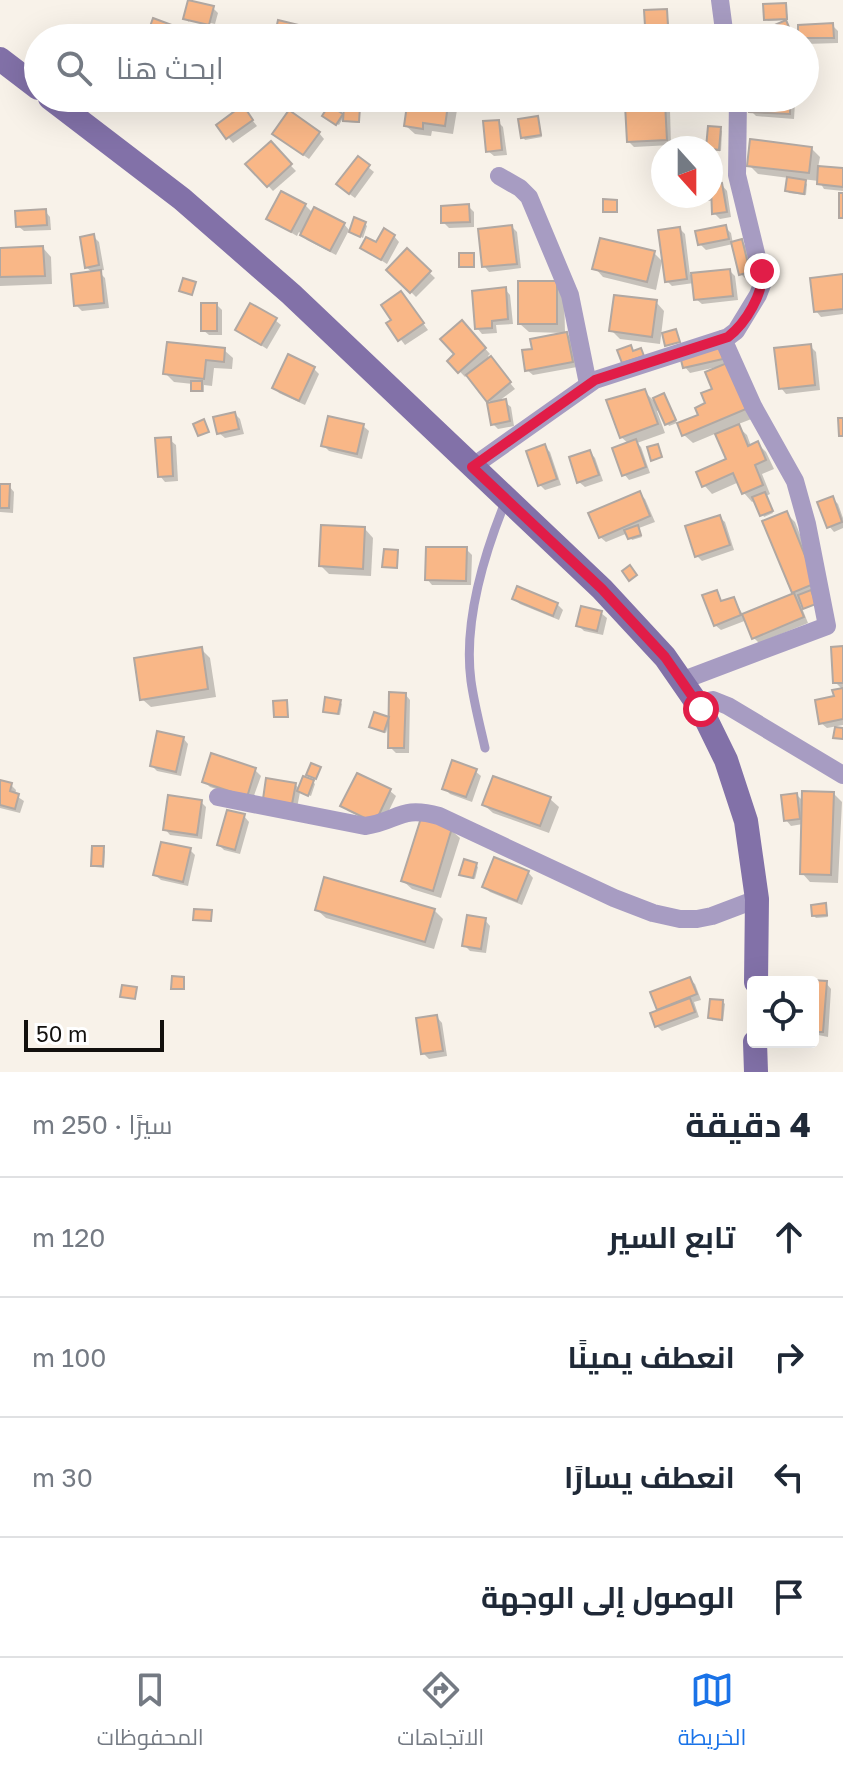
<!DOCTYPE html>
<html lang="ar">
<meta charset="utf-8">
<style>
body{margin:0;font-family:"Golos Text",Cairo,sans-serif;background:#f6f6f7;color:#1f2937;direction:rtl}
.controls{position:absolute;right:24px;bottom:24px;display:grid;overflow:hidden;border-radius:8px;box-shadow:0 8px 32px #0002}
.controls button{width:72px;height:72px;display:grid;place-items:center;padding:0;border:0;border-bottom:2px solid #e0e1e3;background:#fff;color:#1f2937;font:40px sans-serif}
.compass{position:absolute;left:651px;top:136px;width:72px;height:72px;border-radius:50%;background:#fff;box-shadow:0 8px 32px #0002;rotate:159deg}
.scale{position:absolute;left:24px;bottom:20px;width:140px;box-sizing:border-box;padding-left:8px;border:4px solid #13110e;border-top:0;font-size:22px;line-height:28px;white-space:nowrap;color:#13110e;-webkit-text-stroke:6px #fff;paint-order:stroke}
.stop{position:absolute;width:24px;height:24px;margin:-18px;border:6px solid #e11d48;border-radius:50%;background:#fff}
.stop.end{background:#e11d48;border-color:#fff;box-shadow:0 2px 8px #0008}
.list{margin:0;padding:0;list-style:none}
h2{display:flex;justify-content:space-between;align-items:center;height:104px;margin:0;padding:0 32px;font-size:34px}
h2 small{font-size:26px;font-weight:400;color:#747a83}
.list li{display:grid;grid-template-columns:52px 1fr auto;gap:24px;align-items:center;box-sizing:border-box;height:120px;padding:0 32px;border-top:2px solid #e0e1e3}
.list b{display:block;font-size:30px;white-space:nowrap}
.list em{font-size:26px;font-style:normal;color:#747a83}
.icon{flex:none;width:44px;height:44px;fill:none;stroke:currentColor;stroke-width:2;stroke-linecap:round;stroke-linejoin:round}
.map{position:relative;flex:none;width:843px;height:1072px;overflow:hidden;direction:ltr}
.search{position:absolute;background:#fff;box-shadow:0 8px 32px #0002;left:24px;right:24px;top:24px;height:88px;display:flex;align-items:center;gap:20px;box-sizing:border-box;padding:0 28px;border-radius:44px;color:#747a83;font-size:30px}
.sheet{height:584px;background:#fff}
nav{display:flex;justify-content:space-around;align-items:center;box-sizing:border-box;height:112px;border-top:2px solid #e0e1e3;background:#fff;font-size:22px;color:#747a83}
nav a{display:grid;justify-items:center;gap:4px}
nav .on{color:#1a73e8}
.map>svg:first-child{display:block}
</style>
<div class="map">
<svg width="843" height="1072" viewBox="0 0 843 1072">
<rect width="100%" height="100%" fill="#f8f2e9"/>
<g fill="#0003">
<path d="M786 5 788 20 768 21 766 19Z"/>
<path d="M213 8 218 13 215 24 189 18V22L185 18Z"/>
<path d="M667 11 669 27 649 28 647 25Z"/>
<path d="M788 24 792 34 777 38 773 28Z"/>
<path d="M832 25 838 31V43L806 44 805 38H800Z"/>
<path d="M230 98H239L244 102 240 105 257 126 233 143 218 125 241 109Z"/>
<path d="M410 98H459L453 134 432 131 431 136 415 134 406 126Z"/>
<path d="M683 98H725L726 109 688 110 683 104Z"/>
<path d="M752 98H790L795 103 794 119 756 116 751 111Z"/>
<path d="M664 105 670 110 671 145 634 147 629 142Z"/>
<path d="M359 109 360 123 348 122 343 118 339 125 327 118 342 115 346 119Z"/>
<path d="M537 118 542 137 525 140 523 137Z"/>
<path d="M498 122 503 127 507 155 494 156 488 151Z"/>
<path d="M720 129 722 131 721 151 711 150Z"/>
<path d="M319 133 324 139 309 159 280 139Z"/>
<path d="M270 144 296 171 273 191 248 164Z"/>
<path d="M811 148 820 157 818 168 843 170V191L824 189 819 181 802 179 807 184 806 195 789 193 787 190 789 178 758 174 749 165Z"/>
<path d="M358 159 374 172 355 198 344 190Z"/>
<path d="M711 159 717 165V186L722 185 727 191 731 217 720 219 714 213 713 201H680L675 196H711Z"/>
<path d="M305 205 313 213 344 224 349 230 336 255 307 240 299 232 297 236 268 219Z"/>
<path d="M468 206 474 212V227L449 228 443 222Z"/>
<path d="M45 211 50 217 51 230 24 231 18 226Z"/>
<path d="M365 224 367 226 363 238 351 232Z"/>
<path d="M512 227 517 232 521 268 489 272 484 266Z"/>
<path d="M725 227 731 233 733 244 741 241 747 247 755 277 746 279 741 274 733 244 706 250 700 244Z"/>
<path d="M680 229 685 234 690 275 730 271 735 276 738 300 702 304 696 299 694 283 672 286 667 281Z"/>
<path d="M394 236 399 242 387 264 362 248 377 245Z"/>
<path d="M94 237 99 242 104 270 98 271 105 278 109 308 82 311 76 305 93 273 86 267Z"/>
<path d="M43 248 51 257 52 284 0 286V253Z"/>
<path d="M407 251 435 278 416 297 389 270Z"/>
<path d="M654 253 662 261 656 290 603 277 595 268Z"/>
<path d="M843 276V314L821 317 816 311Z"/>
<path d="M556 283 564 292 565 333 529 332 520 324Z"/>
<path d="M505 289 510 295 513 324 496 325 497 333 482 334 477 328Z"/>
<path d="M401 293 428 330 405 345 389 324 394 320Z"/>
<path d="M656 302 664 311 660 344 620 339 611 330Z"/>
<path d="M217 305 222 310V335H209L203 330Z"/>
<path d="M275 320 281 325 267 349 237 330Z"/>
<path d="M462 323 490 354 488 356 515 389 496 403 505 402 511 407 514 426 498 429 493 424 492 404 468 374 465 377 450 361 456 355Z"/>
<path d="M567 334 572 339 577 367 533 375 527 370 534 350Z"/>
<path d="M810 346 816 352 820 390 786 394 781 388Z"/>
<path d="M720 349 754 418 736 425 747 435 751 446 758 444 766 452 774 469 762 474 770 494 766 496 773 513 764 517 756 500 752 502 744 493 739 482 712 494 704 485 729 460 717 433 693 443 684 435 708 405 714 390 717 369V367L690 373 685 367Z"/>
<path d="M224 350 233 358 232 369 214 368 212 386 204 385V392H195L193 384 174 382 166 374Z"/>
<path d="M314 369 319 374 305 405 279 393 274 387Z"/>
<path d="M644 391 653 400 664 395 677 423 669 426 660 409 657 411 665 433 637 443 641 447 650 473 629 480 624 474 629 444 621 437Z"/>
<path d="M235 414 240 419 244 434 225 438 219 433Z"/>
<path d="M363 426 369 431 362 459 329 451 323 445Z"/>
<path d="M170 440 176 445 178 481 165 482 160 476Z"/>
<path d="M545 447 550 452 561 485 545 490 540 485Z"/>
<path d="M590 452 595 458 603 481 585 487 579 482Z"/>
<path d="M0 486H9L14 492 13 513 0 512Z"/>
<path d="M640 494 645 499 655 522 639 528 642 537 632 540 628 533 606 542 600 537Z"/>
<path d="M832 498 838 504 843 518V528L834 532 829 526Z"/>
<path d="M786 513 795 522 823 592 804 607 800 603 808 623 759 643 753 637 747 620 721 630 715 625 716 592 723 603 734 599 743 615 795 594Z"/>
<path d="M719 517 725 522 734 550 702 561 697 556Z"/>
<path d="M365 529 373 538 371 576 329 574 321 566Z"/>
<path d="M466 549 472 555 471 585H432L427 579Z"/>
<path d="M514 599 557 604 563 610 559 620 520 604Z"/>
<path d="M601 613 607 618 603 635 584 631 578 625Z"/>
<path d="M843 648V725L827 728 821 723 843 690 835 682Z"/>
<path d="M201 649 210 658 216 697 151 707 142 699Z"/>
<path d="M405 694 410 700 409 753H396L390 747 389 723 386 733 371 727 375 715 391 720Z"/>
<path d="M340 702 342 704 340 715 325 711Z"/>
<path d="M183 738 188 744 181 776 157 771 152 766Z"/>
<path d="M255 770 261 776 252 801 210 787 204 781Z"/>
<path d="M475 771 481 776 472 802 450 794 445 789Z"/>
<path d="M358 775 390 791 396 796 381 827 348 811 343 806Z"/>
<path d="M0 782 11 785 16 790 15 795 24 801 20 813 0 808Z"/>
<path d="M313 782 315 784 311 796 300 792 297 808 270 804 295 784 300 790Z"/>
<path d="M834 794 842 802 838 883 810 882 802 873 803 824 791 826 786 820 797 795 804 802Z"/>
<path d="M550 799 559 807 549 833 493 813 484 805Z"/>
<path d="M201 802 206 807 202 839 170 835 165 829Z"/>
<path d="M244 816 249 822 240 854 224 850 219 845Z"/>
<path d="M451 830 460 838 441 898 412 889 403 881Z"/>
<path d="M103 848 105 851 104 868 95 867 93 865Z"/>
<path d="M190 850 195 855 188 886 161 880 155 875Z"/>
<path d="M476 865 478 867 475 879 462 874Z"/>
<path d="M528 872 533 878 522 905 490 892 484 887Z"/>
<path d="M825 905 828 917 816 918 814 916Z"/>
<path d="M317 910H434L443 919 434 949 326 918Z"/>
<path d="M485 920 490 926 486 953 470 951 464 945Z"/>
<path d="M689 979 695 984 701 1000 694 1002 699 1017 662 1031 657 1026 659 1011 652 993Z"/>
<path d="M813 982 826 983 831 989 828 1037 813 1034Z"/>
<path d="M723 1002 725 1004 723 1021 713 1020 710 1018Z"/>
<path d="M437 1017 442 1023 447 1056 429 1059 423 1053Z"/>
</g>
<g fill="#f9b787" stroke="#b1a8a2" stroke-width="2">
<path d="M188 0 214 6 209 25 183 19Z"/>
<path d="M786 3 787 19 764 20 763 4Z"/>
<path d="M667 9 668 26H645L644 10Z"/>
<path d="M153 18 188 31 185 38H146Z"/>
<path d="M278 20 315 29 313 38H274Z"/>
<path d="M786 20 791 32 775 38 770 27Z"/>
<path d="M833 23 834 38H798V25Z"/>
<path d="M220 27 255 30 254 38H219Z"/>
<path d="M686 28 699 29 698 38H686Z"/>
<path d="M227 98H242L243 99 235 106Z"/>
<path d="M408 98H449L445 126 423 123V129L404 126Z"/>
<path d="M681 98H721V104L681 105Z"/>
<path d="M750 98H790V114L749 112Z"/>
<path d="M665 103 667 140 627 142 625 105Z"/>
<path d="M243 105 253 120 226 139 216 125Z"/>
<path d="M329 105 343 114 336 125 322 116Z"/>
<path d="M344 106 360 107 359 122 343 121Z"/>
<path d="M289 110 320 132 303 155 272 134Z"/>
<path d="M538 116 541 135 521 138 518 119Z"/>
<path d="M499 120 502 150 486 152 483 121Z"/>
<path d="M708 126 721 127 719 150 706 148Z"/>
<path d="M750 139 812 147 809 173 747 166Z"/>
<path d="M271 141 292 164 267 187 245 164Z"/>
<path d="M358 156 370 165 349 194 336 184Z"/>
<path d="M711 157 712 197H673L711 196Z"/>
<path d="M818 166 843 168V187L817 184Z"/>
<path d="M787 177 806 180 804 194 785 191Z"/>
<path d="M722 183 727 212 712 214 711 185Z"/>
<path d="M281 191 306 204 291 232 266 219Z"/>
<rect x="839" y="193" width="4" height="25"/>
<path d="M603 199 617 200V212H603Z"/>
<path d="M469 204 470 222 441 223V206Z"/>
<path d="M314 207 345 223 330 251 300 235Z"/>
<path d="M46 209 47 225 16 227 15 211Z"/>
<path d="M354 217 366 222 360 237 349 232Z"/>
<path d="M512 225 517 264 482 267 478 229Z"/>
<path d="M726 225 729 239 698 245 695 231Z"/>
<path d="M680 227 687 279 665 282 658 230Z"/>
<path d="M384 228 395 235 381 260 360 248 366 237 376 242Z"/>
<path d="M94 234 99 265 85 268 80 237Z"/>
<path d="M600 238 655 251 647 282 592 269Z"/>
<path d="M742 239 750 272 739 275 731 242Z"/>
<path d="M43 246 45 276 0 277V248Z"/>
<path d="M407 248 431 271 410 293 386 270Z"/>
<rect x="459" y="253" width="15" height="14"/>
<path d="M730 269 733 296 694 300 691 273Z"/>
<path d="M101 270 104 303 74 306 71 274Z"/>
<path d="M843 274V309L814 312 810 278Z"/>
<path d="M183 278 196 282 192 295 179 291Z"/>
<rect x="518" y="281" width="39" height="43"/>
<path d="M506 287 508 319 492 321V328L475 329 472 291Z"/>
<path d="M401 291 424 323 398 341 386 323 391 320 381 305Z"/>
<path d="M614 295 657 300 652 337 609 331Z"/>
<rect x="201" y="303" width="16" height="28"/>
<path d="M250 303 277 318 261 345 235 330Z"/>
<path d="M462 320 486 348 458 373 447 361 454 354 440 339Z"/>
<path d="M676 329 680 342 665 346 662 333Z"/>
<path d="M567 332 573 362 525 371 522 350 532 349 530 339Z"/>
<path d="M167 342 225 348 224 362 206 360 204 379 163 374Z"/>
<path d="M811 344 815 385 779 389 774 348Z"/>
<path d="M631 345 633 351 641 348 644 356 622 363 617 350Z"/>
<path d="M721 347 723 359 683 368 680 356Z"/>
<path d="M288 354 315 367 299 401 272 388Z"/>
<path d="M491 356 511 382 487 402 466 375Z"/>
<path d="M727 363 746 409 682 436 677 423 698 415 695 408 705 403 701 393 712 389 705 372Z"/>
<rect x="191" y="381" width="11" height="10"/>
<path d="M645 389 658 424 620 438 606 400Z"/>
<path d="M664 393 676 420 665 425 653 398Z"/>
<path d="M506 399 510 421 491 425 487 403Z"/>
<path d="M235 412 239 429 217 434 213 417Z"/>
<path d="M328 416 364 424 357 454 321 446Z"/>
<path d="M838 418H843V436H839Z"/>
<path d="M204 419 209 432 198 436 193 424Z"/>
<path d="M739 424 748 446 758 441 766 460 755 465 763 485 742 494 733 473 702 487 696 472 726 459 715 434Z"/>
<path d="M171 437 173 476 158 477 155 438Z"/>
<path d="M636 439 646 467 622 476 612 448Z"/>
<path d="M545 444 557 479 538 486 526 451Z"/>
<path d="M658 444 662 457 651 461 647 447Z"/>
<path d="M590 450 599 475 577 483 569 457Z"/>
<path d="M0 484H10L9 508H0Z"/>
<path d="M640 491 650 516 599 538 588 513Z"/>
<path d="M765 492 773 511 760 516 752 497Z"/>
<path d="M833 496 842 522 827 528 817 502Z"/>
<path d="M787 511 816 583 792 593 762 521Z"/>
<path d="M720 515 730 545 695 557 685 526Z"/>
<path d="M321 525 365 527 363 569 319 566Z"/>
<path d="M638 525 641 535 628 539 624 530Z"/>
<path d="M426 547H467L466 581 425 580Z"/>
<path d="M384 549 398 550 397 568 382 567Z"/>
<path d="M630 565 637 575 629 581 622 571Z"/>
<path d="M517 586 558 603 553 616 512 599Z"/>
<path d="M717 590 721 601 734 597 741 615 714 626 702 595Z"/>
<path d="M811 590 816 604 803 609 798 595Z"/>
<path d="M794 593 804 617 752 639 742 614Z"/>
<path d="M581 606 602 611 597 631 576 626Z"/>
<path d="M843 646V683H833L831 647Z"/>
<path d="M202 647 208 689 140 700 134 658Z"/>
<path d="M843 688V719L819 724 815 700 834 696 832 690Z"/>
<path d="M389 692 406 693 404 748H388Z"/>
<path d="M325 697 341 700 338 714 323 712Z"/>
<path d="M287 700 288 717H274L273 701Z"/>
<path d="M374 712 389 717 384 732 369 727Z"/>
<path d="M835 727 843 728V739L833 738Z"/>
<path d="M157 731 184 737 176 772 150 766Z"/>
<path d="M211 753 256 768 247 797 202 782Z"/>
<path d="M452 760 477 769 466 797 442 789Z"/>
<path d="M311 763 321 767 316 779 306 775Z"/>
<path d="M357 773 391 789 375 823 340 806Z"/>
<path d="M303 776 314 780 308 796 297 791Z"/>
<path d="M493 776 551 797 540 826 482 805Z"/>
<path d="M266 778 296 783 292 804 263 799Z"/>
<path d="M0 780 12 783 10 791 19 794 15 809 0 805Z"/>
<path d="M802 791 834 792 831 875 800 874Z"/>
<path d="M797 793 800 819 784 821 781 795Z"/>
<path d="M168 795 202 800 197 835 163 830Z"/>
<path d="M227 810 245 814 235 850 217 845Z"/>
<path d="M421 818 452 828 433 891 401 881Z"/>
<path d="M161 842 191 848 183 882 153 875Z"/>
<path d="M92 846H104L103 866H91Z"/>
<path d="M494 857 529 871 517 901 482 887Z"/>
<path d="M464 859 477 863 473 878 459 875Z"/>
<path d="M324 877 435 909 425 942 315 910Z"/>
<path d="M826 903 827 915 812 916 811 905Z"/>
<path d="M194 909 212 910 211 921 193 920Z"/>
<path d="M467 915 486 918 481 949 462 946Z"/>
<path d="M172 976 184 977V989H171Z"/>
<path d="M690 977 697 994 657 1010 650 992Z"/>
<path d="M811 980 827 981 823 1032H813Z"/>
<path d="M122 985 137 987 135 999 120 997Z"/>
<path d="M690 998 695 1012 655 1027 650 1013Z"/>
<path d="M710 999 723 1000 722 1020 708 1018Z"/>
<path d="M437 1015 443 1051 421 1054 416 1018Z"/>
</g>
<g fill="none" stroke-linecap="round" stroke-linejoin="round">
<path stroke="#a79cc2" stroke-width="9" d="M485 748C480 726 474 703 471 681 463 621 484 554 506 500"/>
<g stroke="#a79cc2" stroke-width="18">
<path d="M720 0 725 38"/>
<path d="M499 176 520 188 529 197 570 295 588 384"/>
<path d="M472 467 595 380 728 337 736 331 758 295 763 282 737 175 738 98"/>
<path d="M681 681 827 626 807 524 795 481 753 406 723 339"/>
<path d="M697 703 713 700 728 706 843 775"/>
<path d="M218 797 365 826C399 821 400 805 439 816L614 898 653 913 680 919H697L712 916 757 899"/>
</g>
<g stroke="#8271a8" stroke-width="24">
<path d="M0 59 38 88"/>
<path d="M50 98 182 199 291 294 602 589 665 657 701 709 726 760 746 821 757 899 756 982"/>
<path d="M755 1042 756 1072"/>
</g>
</g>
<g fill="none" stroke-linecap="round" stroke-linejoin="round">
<path stroke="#e11d48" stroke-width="10" d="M701 709 665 657 602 589 472 467 595 380 728 337C746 323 764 293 762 271"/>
</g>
</svg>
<div class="controls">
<button><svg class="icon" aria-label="locate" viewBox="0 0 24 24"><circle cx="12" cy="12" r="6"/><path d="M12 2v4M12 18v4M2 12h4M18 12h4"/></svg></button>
</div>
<svg class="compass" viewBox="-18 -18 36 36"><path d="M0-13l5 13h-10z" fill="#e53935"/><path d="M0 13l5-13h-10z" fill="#747a83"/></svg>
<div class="scale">50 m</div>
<div class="stop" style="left:701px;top:709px"></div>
<div class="stop end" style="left:762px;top:271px"></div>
<div class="search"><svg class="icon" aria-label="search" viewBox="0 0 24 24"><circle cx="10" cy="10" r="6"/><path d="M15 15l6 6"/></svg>ابحث هنا</div>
</div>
<section class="sheet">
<h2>4 دقيقة<small>سيرًا · 250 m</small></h2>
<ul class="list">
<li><svg class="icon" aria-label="ahead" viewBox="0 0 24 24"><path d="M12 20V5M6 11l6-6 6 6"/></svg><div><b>تابع السير</b></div><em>120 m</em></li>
<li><svg class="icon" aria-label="right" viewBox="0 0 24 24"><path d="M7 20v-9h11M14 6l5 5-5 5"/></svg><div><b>انعطف يمينًا</b></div><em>100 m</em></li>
<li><svg class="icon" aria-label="left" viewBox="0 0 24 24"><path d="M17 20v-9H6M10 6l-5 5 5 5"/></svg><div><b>انعطف يسارًا</b></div><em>30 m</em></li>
<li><svg class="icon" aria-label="arrive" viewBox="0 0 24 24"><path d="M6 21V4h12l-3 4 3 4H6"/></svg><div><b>الوصول إلى الوجهة</b></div></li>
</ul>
</section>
<nav>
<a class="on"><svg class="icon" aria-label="map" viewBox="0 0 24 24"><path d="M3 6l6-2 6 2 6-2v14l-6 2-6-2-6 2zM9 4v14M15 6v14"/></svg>الخريطة</a>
<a><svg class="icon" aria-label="directions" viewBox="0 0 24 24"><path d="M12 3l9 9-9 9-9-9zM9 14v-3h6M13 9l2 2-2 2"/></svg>الاتجاهات</a>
<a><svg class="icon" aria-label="saved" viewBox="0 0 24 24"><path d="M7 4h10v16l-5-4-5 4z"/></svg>المحفوظات</a>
</nav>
